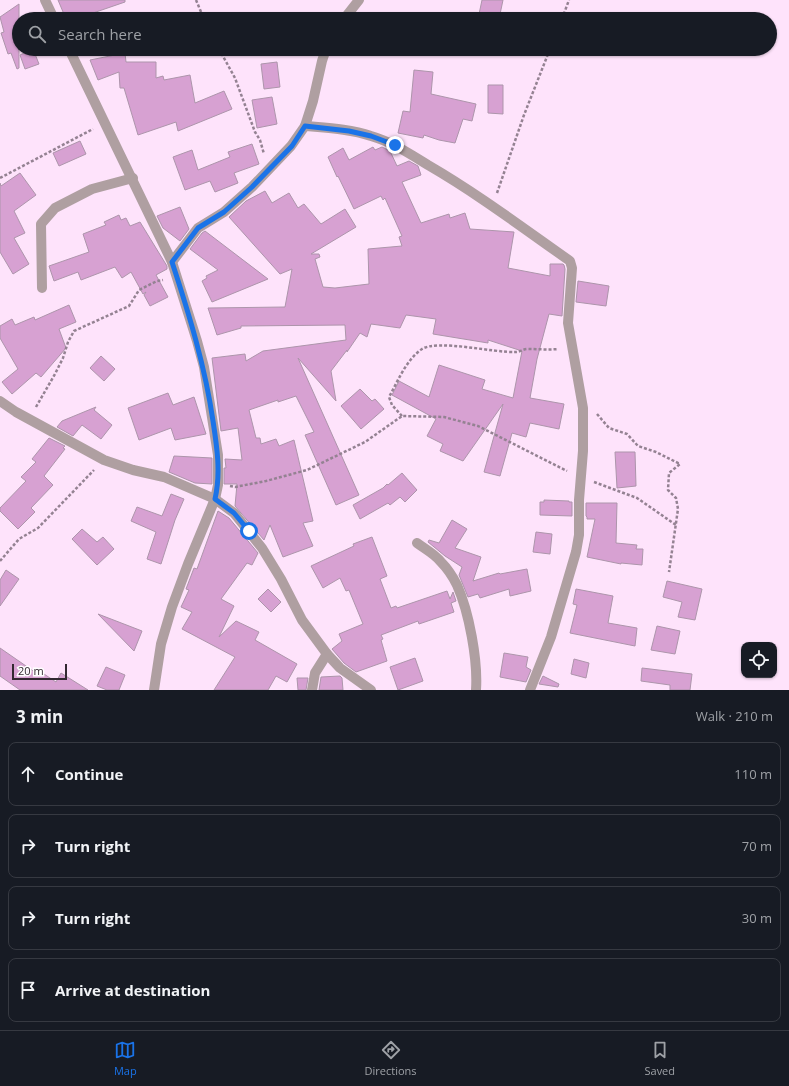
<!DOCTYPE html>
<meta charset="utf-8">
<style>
body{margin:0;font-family:"Open Sans",sans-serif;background:#242831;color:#f1f3f6}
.controls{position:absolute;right:12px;bottom:12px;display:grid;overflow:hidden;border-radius:8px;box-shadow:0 1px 3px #0004}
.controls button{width:36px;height:36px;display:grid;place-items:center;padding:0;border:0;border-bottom:1px solid #363941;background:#171b24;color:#f1f3f6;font:20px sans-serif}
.scale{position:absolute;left:12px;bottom:10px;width:55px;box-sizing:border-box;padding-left:4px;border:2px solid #322831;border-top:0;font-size:11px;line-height:14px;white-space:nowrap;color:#322831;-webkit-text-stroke:3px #fff;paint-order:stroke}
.stop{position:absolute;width:12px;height:12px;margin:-9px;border:3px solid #1a73e8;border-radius:50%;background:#fff}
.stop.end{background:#1a73e8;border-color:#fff;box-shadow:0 1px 4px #0008}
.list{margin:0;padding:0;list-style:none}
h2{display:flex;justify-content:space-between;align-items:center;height:52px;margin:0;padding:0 16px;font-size:17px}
h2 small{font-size:13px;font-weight:400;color:#9ea1a6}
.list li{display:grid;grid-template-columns:26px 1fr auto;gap:12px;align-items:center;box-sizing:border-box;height:64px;margin:0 8px 8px;padding:0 8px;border:1px solid #363941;border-radius:8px}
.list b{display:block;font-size:15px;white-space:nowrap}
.list em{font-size:13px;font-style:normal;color:#9ea1a6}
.icon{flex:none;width:22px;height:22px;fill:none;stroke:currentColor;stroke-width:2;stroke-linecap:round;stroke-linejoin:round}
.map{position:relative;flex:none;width:789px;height:690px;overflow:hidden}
.search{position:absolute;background:#171b24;box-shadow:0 1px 3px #0004;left:12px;right:12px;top:12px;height:44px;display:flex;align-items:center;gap:10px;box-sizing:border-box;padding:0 14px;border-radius:22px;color:#9ea1a6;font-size:15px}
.sheet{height:340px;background:#171b24}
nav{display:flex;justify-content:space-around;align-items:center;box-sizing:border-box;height:56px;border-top:1px solid #363941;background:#171b24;font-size:11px;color:#9ea1a6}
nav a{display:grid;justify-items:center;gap:2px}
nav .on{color:#1a73e8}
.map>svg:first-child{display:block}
</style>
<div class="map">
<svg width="789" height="690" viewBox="0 0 789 690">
<rect width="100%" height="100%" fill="#fee3fb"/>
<g fill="#d7a1d2" stroke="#ad95ab">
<path d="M58 0H125V2L93 13 95 19H66Z"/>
<path d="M482 0H503L499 19H478Z"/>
<path d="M19 4V68L17 69 11 53 8 54 1 33 4 32 0 17Z"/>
<path d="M33 49 39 64 25 69 20 55Z"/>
<path d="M125 53 126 62H156V78L163 76 164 80 190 75 195 103 224 91 232 109 178 131 176 122 138 135 124 88H120L119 72 98 80 90 60Z"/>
<path d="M277 62 280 87 264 89 261 64Z"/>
<path d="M414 70 433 72 431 94 476 104 472 121 463 119 455 143 439 140 424 135 423 138 398 133 403 111 410 112Z"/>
<path d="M488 85H503V114L488 113Z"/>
<path d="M272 97 277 124 257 128 252 100Z"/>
<path d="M80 141 86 154 59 166 53 153Z"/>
<path d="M252 144 259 164 234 173 238 183 215 192 210 181 185 190 173 157 192 150 198 170 230 157 228 152Z"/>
<path d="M373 147 375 150 382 147 390 151 397 166 409 161 418 166 421 175 402 182 421 223 449 214 450 218 465 213 470 229 514 232 508 268 550 276V264H563L564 265 565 269 562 316 549 314 537 359 530 398 564 404 559 429 530 423 526 437 512 433 500 476 484 472 503 404 463 461 440 451 443 444 427 436 436 419 392 395 399 381 429 397 439 365 485 380 482 389 513 398 522 351 488 340V343L433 334 436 319 406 315 400 328 371 324 367 337 360 333 347 352V350L331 371 336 401 298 358 359 495 336 505 305 435 314 432 296 396 278 402V400L249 410 256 438H260L261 444 276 439 279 446 294 440 313 521 303 523 313 546 283 557 270 525 264 540 235 506 237 484H224V468H226L225 459 242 460 238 428 221 431 212 358 245 354 246 361 263 351 346 340 345 325 241 326V328L217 335 208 308 285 307 292 269 280 274 229 217 246 201 265 191 272 203 289 193 298 208 304 204 321 224 345 209 356 227 311 254H319L320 257 315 259 323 287 335 288 369 284 368 249 402 246 399 237 402 236 385 198 383 200 381 196 354 209 338 176 337 177 328 157 343 148 349 160Z"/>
<path d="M20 173 36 195 14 211 25 233 14 238 29 264 13 274 0 252V183L1 186Z"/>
<path d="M180 207 189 229 180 241 163 228 157 216Z"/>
<path d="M119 215 121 220 126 218 130 226 140 222 167 266V269L156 275 168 297 150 306 144 295 146 292 143 294 131 272 122 278 115 267 81 280 78 272 54 281 49 266 89 252 83 234 106 225 104 222Z"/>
<path d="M205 231 268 279 212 302 202 281 207 278 206 276 218 270 190 249 202 233Z"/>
<path d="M578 281 609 286 606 306 576 302Z"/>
<path d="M69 305 76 322 59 329 66 348 41 377 36 373 12 394 2 382 18 369 0 338V326L12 319 15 325 34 317 35 320Z"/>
<path d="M101 356 115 369 104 381 90 368Z"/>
<path d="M360 389 372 401 375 399 384 409 361 429 341 406Z"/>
<path d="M168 393 173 405 194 397 206 434 175 440 171 428 139 440 128 408Z"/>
<path d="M96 407 94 410 112 425 101 439 82 425 73 436 57 427 62 421Z"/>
<path d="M49 438 65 446 63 448 65 449 44 476 53 485 31 508 35 512 18 529 0 511V508L26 481 21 477 36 462 32 459Z"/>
<path d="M615 452H635L636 486 617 488Z"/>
<path d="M174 456 212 458V484L195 483 169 472Z"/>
<path d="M402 473 417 490 405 502 400 497 390 505 388 503 360 519 353 505 383 488 387 484 388 485Z"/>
<path d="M171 494 184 499 175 520 161 564 147 559 156 532 131 521 137 507 162 516Z"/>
<path d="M544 500 569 501V502H572V516L540 515V502H544Z"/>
<path d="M586 503H617L616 543 637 545 636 549H643L642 565 621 563V564L587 557 595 519H587V517L586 516Z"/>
<path d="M218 511 229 518 258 553 252 565 247 563 221 599 234 606 219 637 236 621 259 632 255 640 297 664 287 682 276 676 268 690H214L235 657 182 629 192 612 181 607 189 590 186 589 194 568 197 569Z"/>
<path d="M452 520 467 529 455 548 481 557 473 581 499 573 500 574 527 569 531 591 510 596 509 589 480 598 478 594 468 597 459 575 462 567 445 556 428 542 429 540 439 543Z"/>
<path d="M82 529 97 542 103 537 114 549 97 565 72 539Z"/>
<path d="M536 532 552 534 550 554 533 552Z"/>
<path d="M372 537 387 576 380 579 391 608 396 606 397 608 447 591 450 599 453 592 456 601 451 603 454 612 419 624 418 621 381 635 383 639 381 640 387 661 356 672 344 663 332 649 342 641 339 634 363 624 349 590 346 591 340 578 323 588 311 566 354 546 353 544Z"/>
<path d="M6 570 19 579 0 606V580Z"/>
<path d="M667 581 702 589 695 620 678 617 682 602 663 597Z"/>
<path d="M268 589 281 602 271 612 258 599Z"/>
<path d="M576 589 613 596 608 623 637 628 635 646 570 633 577 605 573 604Z"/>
<path d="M98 614 142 631 134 651Z"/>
<path d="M657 626 680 631 675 654 651 650Z"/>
<path d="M0 648 39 675 41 672 56 682 61 673 88 690H20L0 676Z"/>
<path d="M504 653 528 657 526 667 531 670 526 682 500 677Z"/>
<path d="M415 658 423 681 398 690 390 667Z"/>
<path d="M574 659 589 663 586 678 571 674Z"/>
<path d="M106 667 125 675 119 690H107L97 686Z"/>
<path d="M642 668 692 674 690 690H670V685L641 681Z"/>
<path d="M340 676 342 678 343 690H319L321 677Z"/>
<path d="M543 676 559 684 558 687 539 684Z"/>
<path d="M297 678H308L306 690H298Z"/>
</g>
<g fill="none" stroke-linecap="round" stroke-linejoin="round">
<g stroke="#948292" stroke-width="2.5" stroke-dasharray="3 2" stroke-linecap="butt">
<path d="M196 0 204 19"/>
<path d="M562 19 569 0"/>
<path d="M219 49 235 78 255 132 260 140 264 154"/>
<path d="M0 178 93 129"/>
<path d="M497 193 524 115 550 49"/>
<path d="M36 407 55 374 63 358 68 342 74 331 129 306 139 290 157 281 163 280"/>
<path d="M597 414 609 428 627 434 638 446 656 452 680 464 669 473 668 490 676 498 678 509 669 572"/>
<path d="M402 416 392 405 389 397C398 381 406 360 422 349 438 339 494 353 516 352 520 352 523 349 528 349 538 349 548 350 558 349"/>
<path d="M594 482 637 498 676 525"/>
<path d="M230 486 235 487 266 481 307 470 365 442 402 416 444 417 478 426 567 471"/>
<path d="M0 561 19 539 38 528 94 470"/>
</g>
<g stroke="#af9fa1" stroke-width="10">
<path d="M45 0 54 19"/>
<path d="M344 19 359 0"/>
<path d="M69 49 172 262 197 341 204 367 218 455V485L215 499 188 564 172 607 161 644 154 690"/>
<path d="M305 126C327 128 350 129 371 136 392 142 410 154 428 165 478 194 523 228 570 261L572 268 568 323 583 408V451L579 500V535L576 552 551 637 530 690"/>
<path d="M172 262 198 228 224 212 252 187 291 146 305 126 313 101 322 61 326 49"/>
<path d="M42 288 41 224 55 208 92 189 133 178"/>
<path d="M0 401 16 412 104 460 133 470 164 477 215 499 234 513 262 548 281 579 302 620 327 654 340 668 371 690"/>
<path d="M417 543C425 549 435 554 441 562 447 568 453 577 457 585 469 612 478 660 476 690"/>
<path d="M312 690 315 673 327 654"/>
</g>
</g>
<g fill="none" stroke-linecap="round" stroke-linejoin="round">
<path stroke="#1a73e8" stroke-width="5" d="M249 531 234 513 215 499C221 473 217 447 213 421 205 366 189 314 172 262L198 228 224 212 252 187 292 146 305 126 349 131 371 136 395 145"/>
</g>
</svg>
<div class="controls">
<button><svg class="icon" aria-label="locate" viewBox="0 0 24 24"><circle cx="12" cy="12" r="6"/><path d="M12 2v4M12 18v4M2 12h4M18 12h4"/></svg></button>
</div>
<div class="scale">20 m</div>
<div class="stop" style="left:249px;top:531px"></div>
<div class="stop end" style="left:395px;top:145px"></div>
<div class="search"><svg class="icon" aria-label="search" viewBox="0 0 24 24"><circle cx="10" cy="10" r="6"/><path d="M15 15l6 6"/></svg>Search here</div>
</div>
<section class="sheet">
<h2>3 min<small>Walk · 210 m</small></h2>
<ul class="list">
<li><svg class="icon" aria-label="ahead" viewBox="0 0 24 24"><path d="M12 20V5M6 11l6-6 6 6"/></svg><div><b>Continue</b></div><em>110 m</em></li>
<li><svg class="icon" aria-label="right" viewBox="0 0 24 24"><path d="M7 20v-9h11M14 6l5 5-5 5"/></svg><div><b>Turn right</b></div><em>70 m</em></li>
<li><svg class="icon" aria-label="right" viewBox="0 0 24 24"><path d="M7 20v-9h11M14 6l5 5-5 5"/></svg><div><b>Turn right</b></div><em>30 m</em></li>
<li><svg class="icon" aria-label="arrive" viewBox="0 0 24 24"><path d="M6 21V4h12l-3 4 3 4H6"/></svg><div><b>Arrive at destination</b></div></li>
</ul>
</section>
<nav>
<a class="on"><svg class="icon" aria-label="map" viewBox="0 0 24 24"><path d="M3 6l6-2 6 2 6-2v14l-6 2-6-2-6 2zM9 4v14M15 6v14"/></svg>Map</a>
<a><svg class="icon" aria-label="directions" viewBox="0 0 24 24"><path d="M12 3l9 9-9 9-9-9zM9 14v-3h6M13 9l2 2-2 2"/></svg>Directions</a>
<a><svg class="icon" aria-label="saved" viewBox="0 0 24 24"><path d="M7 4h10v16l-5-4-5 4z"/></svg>Saved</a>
</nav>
